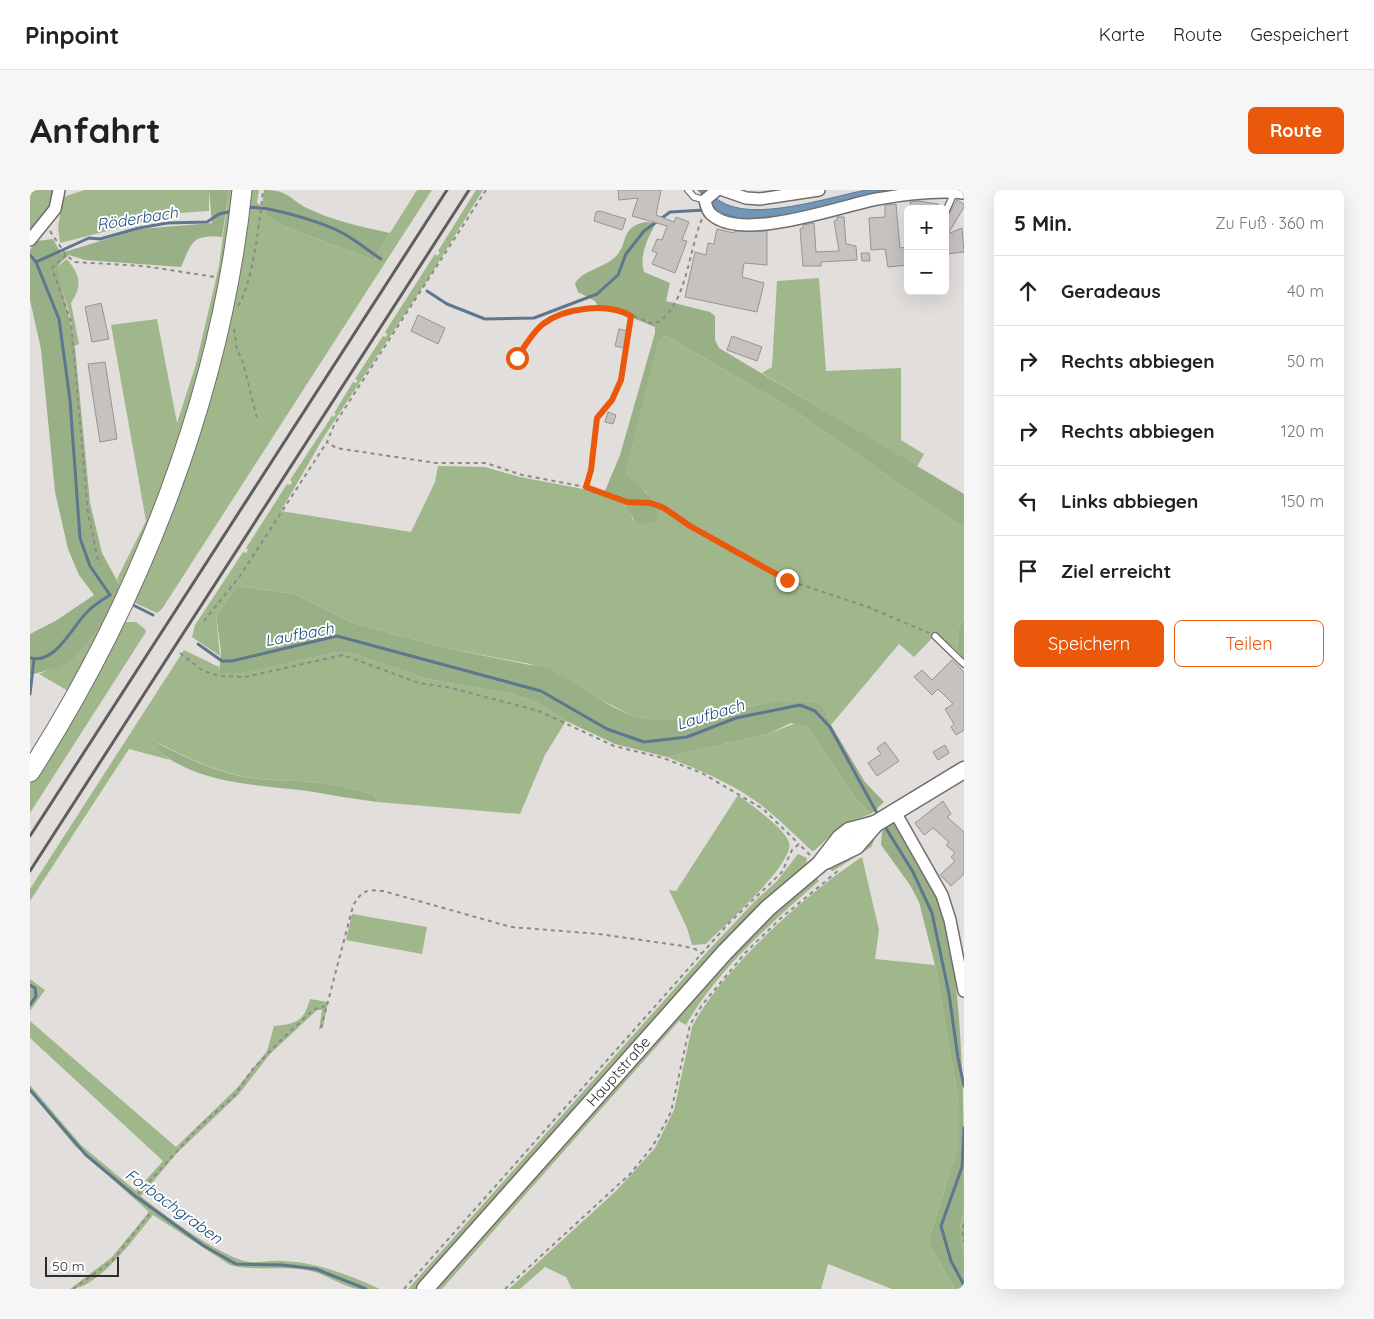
<!DOCTYPE html>
<html lang="de">
<meta charset="utf-8">
<style>
body{margin:0;font-family:Quicksand,sans-serif;background:#f6f6f6;color:#202124}
.controls{position:absolute;right:15px;top:15px;display:grid;overflow:hidden;border-radius:8px;box-shadow:0 5px 20px #0002}
.controls button{width:45px;height:45px;display:grid;place-items:center;padding:0;border:0;border-bottom:1px solid #e0e0e0;background:#fff;color:#202124;font:25px sans-serif}
.scale{position:absolute;left:15px;bottom:12px;width:74px;box-sizing:border-box;padding-left:5px;border:2px solid #2e2d2c;border-top:0;font-size:14px;line-height:18px;white-space:nowrap;color:#2e2d2c;-webkit-text-stroke:4px #fff;paint-order:stroke}
.stop{position:absolute;width:15px;height:15px;margin:-11px;border:4px solid #ea580c;border-radius:50%;background:#fff}
.stop.end{background:#ea580c;border-color:#fff;box-shadow:0 1px 5px #0008}
.list{margin:0;padding:0;list-style:none}
h2{display:flex;justify-content:space-between;align-items:center;height:65px;margin:0;padding:0 20px;font-size:21px}
h2 small{font-size:16px;font-weight:400;color:#757577}
.list li{display:grid;grid-template-columns:32px 1fr auto;gap:15px;align-items:center;box-sizing:border-box;height:70px;padding:0 20px;border-top:1px solid #e0e0e0}
.list b{display:block;font-size:19px;white-space:nowrap}
.list em{font-size:16px;font-style:normal;color:#757577}
.actions{display:flex;gap:10px;padding:15px 20px}
.actions a{flex:1;padding:11px 0;border:1px solid #ea580c;border-radius:8px;text-align:center;font-size:18px;color:#ea580c}
.actions .main{background:#ea580c;color:#fff}
.icon{flex:none;width:28px;height:28px;fill:none;stroke:currentColor;stroke-width:2;stroke-linecap:round;stroke-linejoin:round}
.map{position:relative;flex:none;width:934px;height:1099px;overflow:hidden;border-radius:8px}
header{display:flex;align-items:center;gap:30px;box-sizing:border-box;height:70px;padding:0 25px;background:#fff;border-bottom:1px solid #e0e0e0}
header strong{font-size:24px}
nav{display:flex;gap:28px;margin-inline-start:auto;font-size:18px}
.intro{display:flex;align-items:center;justify-content:space-between;box-sizing:border-box;height:120px;padding:0 30px}
h1{margin:0;font-size:35px}
.button{padding:12px 22px;border-radius:8px;background:#ea580c;color:#fff;font-size:18px;font-weight:700}
main{display:flex;gap:30px;padding:0 30px}
aside{flex:1;background:#fff;border-radius:8px;box-shadow:0 5px 20px #0002}
.map>svg:first-child{display:block}
</style>
<header>
<strong>Pinpoint</strong>
<nav><a>Karte</a><a>Route</a><a>Gespeichert</a></nav>
</header>
<div class="intro"><h1>Anfahrt</h1><a class="button">Route</a></div>
<main>
<div class="map">
<svg width="934" height="1099" viewBox="0 0 934 1099">
<rect width="100%" height="100%" fill="#e2dedc"/>
<g fill="#a0b78c">
<path d="M0 0H26L17 25 0 45Z"/>
<path d="M54 0H179V21L148 23 30 53 28 37 33 7Z"/>
<path d="M199 0H206L196 66 160 223 106 369 90 396 87 389 116 331 81 135 127 129 147 233 166 174 189 76Z"/>
<path d="M219 0H229L227 13 235 18 237 26 251 35 343 70 387 0H402L132 419 127 423 103 412 105 403 131 339Z"/>
<path d="M446 0H453L400 86 295 245 251 321 381 342 405 292 408 276 455 277 490 287 558 300 597 315 603 330 617 303 596 283 629 149 636 146 764 220 915 326 934 337V427L928 440 927 461 906 444 884 467 869 454 801 535 796 521 741 512 650 530H622L603 526 500 474 416 458 323 433 265 404 208 396 186 425 190 466 162 447 165 435 213 362 216 363 218 360 216 358 257 294 260 295 262 292 260 290 302 226 304 227 306 224 304 223 323 192 326 193 328 191 325 189 353 146 356 147 357 144 355 142 405 64 407 66 410 63 408 61Z"/>
<path d="M37 69C50 85 53 95 41 113L49 154 45 156 40 126 27 83 28 76Z"/>
<path d="M789 88 796 181 871 178V250L894 264 887 277 732 183 742 177 747 91Z"/>
<path d="M78 429 40 502 9 484 44 469Z"/>
<path d="M94 432H106L115 439 116 442 0 623V593Z"/>
<path d="M154 460 189 477V483L264 471 307 462H318L398 489 482 504 504 511 536 531 515 565 490 624 347 612 344 605C324 599 304 594 283 592 263 590 242 591 222 588 189 583 158 568 128 553V560L140 570 99 559 0 711V699Z"/>
<path d="M768 532 775 535 779 539 827 610 841 624 814 633 785 660 782 661C767 647 752 632 736 619 707 595 671 581 637 567L738 544Z"/>
<path d="M708 605C720 614 754 638 759 652 766 673 692 737 676 754L662 755 657 738 639 700 646 701Z"/>
<path d="M842 643 844 651 841 657 803 681 798 679V676Z"/>
<path d="M768 664 777 668 776 674 735 711 387 1099H378L677 762 725 711 747 691Z"/>
<path d="M832 667 849 740 845 769 905 775 929 913V953L901 1043V1058L925 1099H862L798 1074 791 1099H542L536 1087 515 1077 490 1099H479L587 1000 625 958 644 920 662 837C691 780 778 702 832 667Z"/>
<path d="M786 687 789 691C742 732 686 781 656 835L649 831 412 1099H403L719 746 757 709Z"/>
<path d="M322 724 397 737 392 764 316 750Z"/>
<path d="M0 789 15 800 0 821Z"/>
<path d="M280 809 298 812 293 837 289 840 292 820H287L240 864 209 904 147 963 111 1006C135 1026 184 1062 214 1071 226 1074 240 1070 252 1071 287 1072 319 1085 350 1099 343 1099 334 1099 327 1099 312 1096 297 1085 281 1081 254 1075 226 1082 200 1075L123 1025C106 1046 68 1099 40 1099L82 1067 119 1022 45 956 0 902V895L51 955 106 1001 133 971 0 848V831L146 957 207 898 237 861 244 836C265 834 274 832 280 809Z"/>
<path d="M934 1023V1065C926 1052 929 1037 934 1023Z"/>
</g>
<g fill="#99b086">
<path d="M179 0H199L192 47C162 44 162 52 151 77L55 70 39 65C36 68 30 72 28 76 26 81 42 136 44 147L60 313 72 363 90 396 78 429 44 469 30 477 0 485V444L27 430 64 405 49 385 38 359 25 302 11 159 0 110V60L7 51 23 49 31 63 110 39 182 33Z"/>
<path d="M234 0C260 0 258 9 279 19 304 31 333 37 360 43L343 70 251 35 237 26 235 18 232 16Z"/>
<path d="M616 32 626 33C618 48 609 65 614 82L640 93 636 111 680 122 685 126V150L689 158 934 304V337L915 326 764 220 636 146 629 150 596 283C610 296 627 309 627 330 608 342 600 327 595 310L575 301 590 265 625 143V137L593 124 570 119 565 111 548 102 545 94C551 81 573 78 584 68 600 55 588 37 616 32Z"/>
<path d="M208 396 265 404 323 433 416 458 520 479 583 517 603 526 622 530H650L741 512 786 513 796 521 801 535 835 592 854 612 841 624 827 610 779 539 775 535 761 533 738 544 637 567 585 554 536 531 504 511 482 504 398 489 318 462H307L209 483H189L191 461 186 425Z"/>
<path d="M934 427V469L927 461 928 440Z"/>
<path d="M127 553C157 568 188 583 221 588 242 591 263 590 283 592 304 594 324 599 344 605L347 612C324 609 301 605 278 601 230 595 166 594 128 560Z"/>
<path d="M865 632C883 665 907 697 917 733 934 826 934 928 934 1023 927 1041 930 1049 934 1066 934 1076 934 1089 934 1099H925L901 1058V1043L929 953V913L905 775 889 712 880 695 851 655 852 641Z"/>
</g>
<path fill="#7296b8" stroke="#5e768e" d="M668 0H679C682 4 686 9 690 11 723 33 799 7 836 0 850 0 867 0 881 0L772 24 712 29 694 24 685 18Z"/>
<g fill="none" stroke-linecap="round" stroke-linejoin="round">
<g stroke="#5e768e" stroke-width="3">
<path d="M216 18C236 14 298 34 316 45 328 52 339 61 351 69"/>
<path d="M0 65 6 72 29 129 40 210 50 348 60 376 80 405"/>
<path d="M6 72 59 48 70 49 109 38 137 33 177 32 189 24 203 21"/>
<path d="M397 101 417 114 455 129 504 128 567 104 588 85 596 64 614 41 640 22 675 20"/>
<path d="M99 413 123 425"/>
<path d="M168 454 192 471H202L307 446 511 501 577 539 614 552 657 547 706 528 770 515 785 521 800 537 848 625"/>
<path d="M0 468C26 475 43 435 58 421 64 415 72 410 80 405"/>
<path d="M0 504 4 469"/>
<path d="M854 635 883 682 902 723 919 804 928 868 934 896"/>
<path d="M0 795 5 798 6 806 0 815"/>
<path d="M0 900 56 965 104 1005 174 1056 206 1074 253 1075 286 1079 336 1099"/>
<path d="M934 938 932 977 911 1036 921 1071 934 1095"/>
</g>
</g>
<g fill="#c6c2c0" stroke="#979391">
<path d="M588 0H631L626 25 644 32 646 27 659 32 652 50 657 51 645 83 622 74 627 63 622 61 627 49 632 50 637 36 602 26 608 8 589 10Z"/>
<path d="M927 10 934 14V17L918 44 932 38 934 62 916 64 915 31Z"/>
<path d="M888 11 908 14V19H881L880 12Z"/>
<path d="M866 14 870 58 878 57V75L858 77 855 59 841 60 839 28 855 27V15Z"/>
<path d="M570 21 596 29 592 40 564 31 566 22Z"/>
<path d="M807 27H814L816 54 826 56 827 70 791 72V76H773L770 39 773 38V35L784 33 786 62 809 61 804 31 807 30Z"/>
<path d="M687 39 704 43 705 41H737V75L714 73 712 87 734 93 727 122 655 107 665 62 676 65 678 53 684 54Z"/>
<path d="M831 63H839L840 71H832Z"/>
<path d="M71 113 79 149 62 152 55 117Z"/>
<path d="M388 125 415 138 408 154 381 141Z"/>
<path d="M589 139 598 141 594 158 585 156Z"/>
<path d="M702 146 732 157 727 171 697 160Z"/>
<path d="M75 172 87 249 70 252 58 174Z"/>
<path d="M578 222 586 225 583 234 575 232Z"/>
<path d="M922 470 934 482V540L926 545 921 537 924 534 915 519 923 514 908 499 902 505 884 487 892 480 902 490Z"/>
<path d="M855 552 869 571 847 586 838 573 851 564 847 558Z"/>
<path d="M915 555 919 563 908 570 903 562Z"/>
<path d="M913 611 921 624 917 627 934 642V684L921 696 910 685 925 671 921 667 925 663 916 655 919 652 903 638 894 645 885 633Z"/>
</g>
<g fill="none" stroke-linecap="round" stroke-linejoin="round">
<g stroke="#726e6d" stroke-width="8">
<g id="lane">
<path d="M658 0 664 7 675 10"/>
<path d="M915 23 925 1"/>
<path d="M905 446 934 474"/>
</g>
</g>
<g stroke="#726e6d" stroke-width="14">
<g id="street">
<path d="M687 0 675 10C676 15 677 21 681 24 711 53 810 16 847 9 875 4 906 0 934 3"/>
<path d="M693 0 716 8 730 9 789 0"/>
<path d="M0 50 25 19 29 0"/>
<path d="M865 622 912 705 920 730 934 801"/>
</g>
</g>
<g stroke="#726e6d" stroke-width="19">
<g id="secondary">
<path d="M795 671 826 656 845 634"/>
<path id="s1" d="M395 1099 695 762 738 718 790 674 810 648 819 641 845 634 934 580"/>
</g>
</g>
<g stroke="#726e6d" stroke-width="21">
<path id="primary" d="M0 582C110 410 191 204 212 0"/>
</g>
<g stroke="#8c8a88" stroke-width="2" stroke-dasharray="4 4" stroke-linecap="butt">
<path d="M456 0 304 235 297 252 306 258 406 273H456L492 285 556 297 597 312 621 313 634 318 660 336 757 390 838 417 899 443"/>
<path d="M20 41 36 65 45 72 114 76 185 87"/>
<path d="M36 65 22 78 41 132 58 323 69 375"/>
<path d="M208 116C223 93 230 28 233 0"/>
<path d="M204 139 207 160 212 169 227 228"/>
<path d="M487 168C494 157 502 143 513 134 534 118 577 112 601 125"/>
<path d="M556 297 561 280 567 229 582 210 591 190 601 125 623 134C656 123 659 57 672 29"/>
<path d="M174 431 210 386 297 252"/>
<path d="M150 463 173 481 190 486 215 487 313 465 389 493 421 498 509 521 584 556 633 568 672 583 733 619 769 654"/>
<path d="M291 838 323 716C331 701 336 699 353 701L481 737 569 744 653 756 665 759 672 764"/>
<path d="M108 1004 168 938 205 905 222 880 249 852 283 820 295 816"/>
<path d="M934 1034 932 1040 934 1052"/>
<path d="M0 1094 2 1099"/>
<path d="M43 1099 82 1071 121 1022"/>
<path d="M374 1099 698 734 752 682 762 660 769 654 781 666"/>
<path d="M475 1099 600 984 623 956 641 922 660 835 672 815 716 762 751 728 809 680"/>
</g>
<use href="#lane" stroke="#fff" stroke-width="5.5"/>
<use href="#street" stroke="#fff" stroke-width="11"/>
<use href="#secondary" stroke="#fff" stroke-width="16"/>
<use href="#primary" stroke="#fff" stroke-width="19"/>
<g stroke="#605e5d" stroke-width="3">
<path d="M0 646 417 0"/>
<path d="M0 681 439 0"/>
</g>
</g>
<g fill="none" stroke-linecap="round" stroke-linejoin="round">
<path stroke="#ea580c" stroke-width="6" d="M487 168C494 157 502 143 513 134 534 118 577 112 601 126L591 190 582 210 567 228 561 280 556 297 597 312 621 313 634 318 660 336 757 390"/>
</g>
<g text-anchor="middle" stroke-width="4" stroke-linejoin="round" paint-order="stroke">
<g font-size="15" fill="#2e2d2c" stroke="#fff">
<text dy="5" stroke="none"><textPath href="#s1" startOffset="291">Hauptstraße</textPath></text>
</g>
<g font-size="16" font-style="italic" fill="#144d7a" stroke="#fff">
<text transform="translate(107 28) rotate(-9)" y="6">Röderbach</text>
<text transform="translate(269 444) rotate(-11)" y="6">Laufbach</text>
<text transform="translate(680 524) rotate(-17)" y="6">Laufbach</text>
<text transform="translate(144 1016) rotate(36)" y="6">Forbachgraben</text>
</g>
</g>
</svg>
<div class="controls">
<button>+</button>
<button>−</button>
</div>
<div class="scale">50 m</div>
<div class="stop" style="left:487px;top:168px"></div>
<div class="stop end" style="left:757px;top:390px"></div>
</div>
<aside>
<h2>5 Min.<small>Zu Fuß · 360 m</small></h2>
<ul class="list">
<li><svg class="icon" aria-label="ahead" viewBox="0 0 24 24"><path d="M12 20V5M6 11l6-6 6 6"/></svg><div><b>Geradeaus</b></div><em>40 m</em></li>
<li><svg class="icon" aria-label="right" viewBox="0 0 24 24"><path d="M7 20v-9h11M14 6l5 5-5 5"/></svg><div><b>Rechts abbiegen</b></div><em>50 m</em></li>
<li><svg class="icon" aria-label="right" viewBox="0 0 24 24"><path d="M7 20v-9h11M14 6l5 5-5 5"/></svg><div><b>Rechts abbiegen</b></div><em>120 m</em></li>
<li><svg class="icon" aria-label="left" viewBox="0 0 24 24"><path d="M17 20v-9H6M10 6l-5 5 5 5"/></svg><div><b>Links abbiegen</b></div><em>150 m</em></li>
<li><svg class="icon" aria-label="arrive" viewBox="0 0 24 24"><path d="M6 21V4h12l-3 4 3 4H6"/></svg><div><b>Ziel erreicht</b></div></li>
</ul>
<div class="actions"><a class="main">Speichern</a><a>Teilen</a></div>
</aside>
</main>
